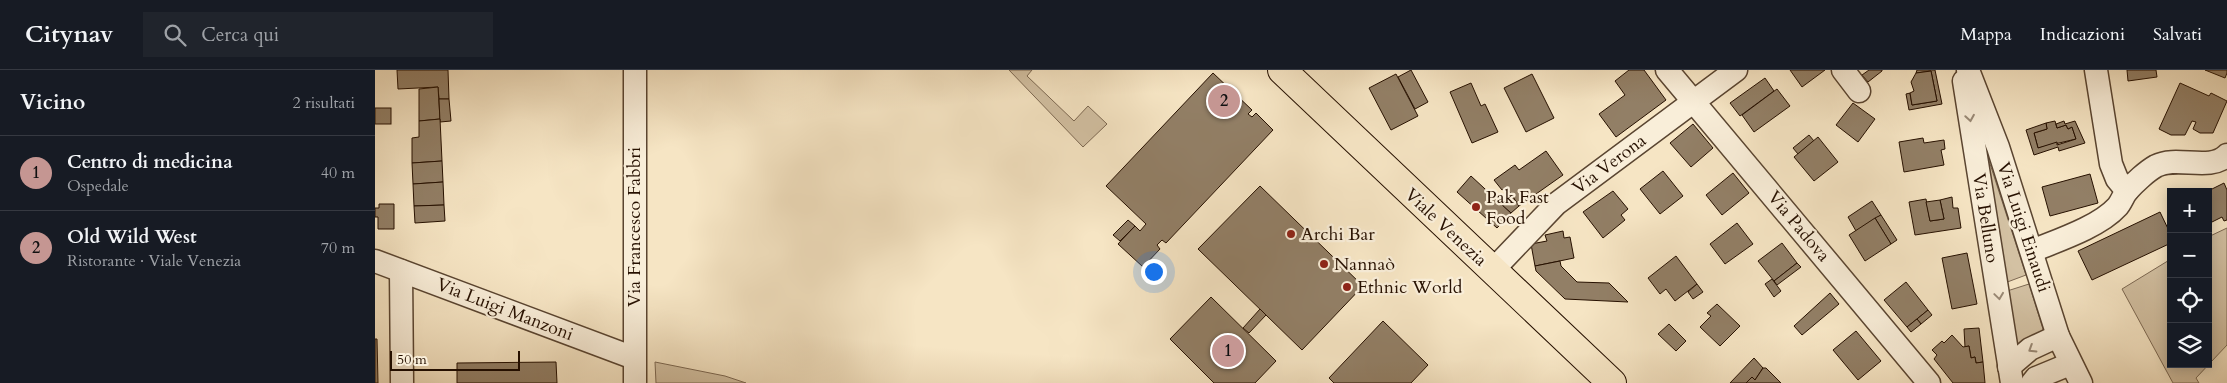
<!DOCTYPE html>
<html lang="it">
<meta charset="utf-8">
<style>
body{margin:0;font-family:Cardo,serif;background:#20242c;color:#f1f3f6}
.controls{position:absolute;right:15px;bottom:15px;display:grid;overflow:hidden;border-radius:0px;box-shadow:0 2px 12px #0003}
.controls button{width:45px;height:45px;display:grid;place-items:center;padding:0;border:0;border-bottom:1px solid #363941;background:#171b24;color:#f1f3f6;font:25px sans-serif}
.scale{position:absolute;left:15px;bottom:12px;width:130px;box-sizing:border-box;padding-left:5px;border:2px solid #261000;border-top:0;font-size:14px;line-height:18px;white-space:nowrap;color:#261000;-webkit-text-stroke:4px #f9eed9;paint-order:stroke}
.you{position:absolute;left:778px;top:201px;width:18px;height:18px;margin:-12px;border:4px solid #fff;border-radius:50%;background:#1a73e8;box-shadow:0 0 0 8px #1a73e833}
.badge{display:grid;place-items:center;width:32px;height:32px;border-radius:50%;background:#c59692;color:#111;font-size:16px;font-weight:700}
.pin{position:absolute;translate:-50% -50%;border:2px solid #fff;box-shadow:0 1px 5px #0006}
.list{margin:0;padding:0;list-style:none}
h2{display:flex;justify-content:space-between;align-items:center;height:65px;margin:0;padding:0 20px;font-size:21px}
h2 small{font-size:16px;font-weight:400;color:#9ea1a6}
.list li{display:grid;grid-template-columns:32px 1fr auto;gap:15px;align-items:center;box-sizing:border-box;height:75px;padding:0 20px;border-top:1px solid #363941}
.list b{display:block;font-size:19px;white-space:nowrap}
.list p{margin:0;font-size:16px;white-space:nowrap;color:#9ea1a6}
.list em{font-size:16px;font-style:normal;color:#9ea1a6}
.icon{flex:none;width:28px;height:28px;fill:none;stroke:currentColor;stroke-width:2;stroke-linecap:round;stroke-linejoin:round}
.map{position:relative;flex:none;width:1852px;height:313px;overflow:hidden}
header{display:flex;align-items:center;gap:30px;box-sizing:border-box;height:70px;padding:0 25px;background:#171b24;border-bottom:1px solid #363941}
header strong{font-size:24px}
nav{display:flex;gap:28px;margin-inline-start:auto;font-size:18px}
.search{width:350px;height:45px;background:#20242c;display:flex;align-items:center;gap:12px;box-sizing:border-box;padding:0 18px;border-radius:0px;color:#9ea1a6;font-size:19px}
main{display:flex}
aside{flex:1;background:#171b24}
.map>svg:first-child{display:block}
</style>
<header>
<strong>Citynav</strong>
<div class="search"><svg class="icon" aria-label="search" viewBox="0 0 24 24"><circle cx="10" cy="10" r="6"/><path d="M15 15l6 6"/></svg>Cerca qui</div>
<nav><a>Mappa</a><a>Indicazioni</a><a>Salvati</a></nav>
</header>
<main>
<aside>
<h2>Vicino<small>2 risultati</small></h2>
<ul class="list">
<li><span class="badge">1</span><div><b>Centro di medicina</b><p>Ospedale</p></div><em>40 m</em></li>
<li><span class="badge">2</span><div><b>Old Wild West</b><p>Ristorante · Viale Venezia</p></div><em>70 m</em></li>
</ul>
</aside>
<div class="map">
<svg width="1852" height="313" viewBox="0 0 1852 313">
<rect width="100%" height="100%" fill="#f6e5c4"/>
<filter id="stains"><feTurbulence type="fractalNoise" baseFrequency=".004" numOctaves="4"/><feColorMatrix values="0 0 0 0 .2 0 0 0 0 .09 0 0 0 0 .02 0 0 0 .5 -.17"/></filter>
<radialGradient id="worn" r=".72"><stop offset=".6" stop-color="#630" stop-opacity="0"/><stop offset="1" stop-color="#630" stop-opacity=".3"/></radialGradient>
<g fill="#d3c1a3" stroke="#7c6852">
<path d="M634 0H657L652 6 699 51 713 36 732 54 708 77Z"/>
<path d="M1604 60 1651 205 1627 214Z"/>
<path d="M1852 158V275L1821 308 1824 313H1798L1747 219 1796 189V294H1833V167Z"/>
<path d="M1654 214 1668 259 1667 262 1640 279 1629 222Z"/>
<path d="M280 292 350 306 371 313H281Z"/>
</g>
<g fill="#927f66" stroke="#261000">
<path d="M22 0H73L74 29H64L63 17 23 19Z"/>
<path d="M1036 0 1053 32 1040 39 1023 7Z"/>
<path d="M1254 0H1269L1291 30 1241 67 1224 44 1250 25 1240 11Z"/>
<path d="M1415 0H1450L1427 17Z"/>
<path d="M1494 0H1507V1L1493 12 1487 5Z"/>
<path d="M1542 0H1560L1567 34 1534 40 1531 24 1535 23 1537 35 1562 31 1556 1 1541 3Z"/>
<path d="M1752 0H1781L1782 7 1753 11Z"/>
<path d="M1830 0H1852V3L1850 8Z"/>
<path d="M1556 1 1562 31 1537 35 1535 23 1539 21 1536 12 1541 3Z"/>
<path d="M838 3 877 40 873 44 877 47 881 43 898 60 791 173 787 170 782 175 785 179 768 197 743 174 760 156 765 161 771 154 731 116Z"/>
<path d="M1021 4 1043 46 1016 60 994 18Z"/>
<path d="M1157 4 1179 48 1151 62 1129 18Z"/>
<path d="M1390 8 1399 21 1365 46 1355 33Z"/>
<path d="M1096 13 1106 36 1110 34 1123 62 1097 73 1075 22Z"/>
<path d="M1805 13 1834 26 1836 23 1852 31 1838 63H1825L1818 59 1821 52 1817 51 1810 65H1796L1784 59Z"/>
<path d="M63 17 65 49 44 51V19Z"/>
<path d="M1402 19 1415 36 1379 62 1367 45Z"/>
<path d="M64 29H74L76 51 65 52Z"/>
<path d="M1478 33 1500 49 1483 72 1461 55Z"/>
<rect x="0" y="38" width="16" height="16"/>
<path d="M65 49 67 91 37 93V68L44 67V51Z"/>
<path d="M1680 51 1682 58 1691 55 1693 59 1697 57 1701 69 1663 78 1659 63 1672 59 1671 53Z"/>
<path d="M1689 51 1690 54 1700 51 1710 73 1684 81 1683 77 1659 85 1651 60 1671 53 1672 59 1659 63 1663 78 1682 72V75L1701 69 1697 57 1693 59 1691 55 1682 58 1681 54Z"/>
<path d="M1318 54 1338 78 1316 97 1295 73Z"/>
<path d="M1434 65 1439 71 1423 84 1418 78Z"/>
<path d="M1443 67 1463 92 1439 111 1419 87Z"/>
<path d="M1548 68 1549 73 1569 70 1570 79 1566 80 1569 95 1529 102 1524 72Z"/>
<path d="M1171 81 1188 105 1144 136 1131 117 1127 120 1119 110 1140 95 1144 100Z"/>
<path d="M67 91 68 112 38 114 37 93Z"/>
<path d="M1288 101 1308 126 1285 144 1265 119Z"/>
<path d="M1358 103 1374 123 1347 145 1331 125Z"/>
<path d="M1715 104 1723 133 1675 146 1667 117Z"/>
<path d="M1096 106 1136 143 1122 158 1082 122Z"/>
<path d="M68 112 69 135 39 136 38 114Z"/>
<path d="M1849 113 1852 120V150L1849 151 1847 147 1833 154V122H1831Z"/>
<path d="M885 116 988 216 927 280 823 179Z"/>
<path d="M1134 121 1144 136 1136 143 1125 133 1130 130 1128 126Z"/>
<path d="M1238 121 1253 139 1246 145 1250 150 1228 168 1208 142Z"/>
<path d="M1577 127 1578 138H1583L1586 158 1540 165 1534 132 1551 129 1555 151 1569 149 1565 130Z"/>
<path d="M1565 130 1569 149 1555 151 1551 132Z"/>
<path d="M1497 131 1506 145 1481 161 1473 147Z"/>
<path d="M4 134H19V159H3V147H0V138H4Z"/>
<path d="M69 135 70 151 40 153 39 136Z"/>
<path d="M1785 142 1796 165V173L1717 210 1703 181Z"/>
<path d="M1506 145 1522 170 1516 174 1500 148Z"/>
<path d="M1500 148 1516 174 1490 191 1474 165Z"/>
<path d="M753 150 760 156 745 171 738 165Z"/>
<path d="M1362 153 1378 174 1350 194 1335 174Z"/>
<path d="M1188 161 1189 168 1195 167 1199 188 1160 196 1156 174 1172 171 1170 165Z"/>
<path d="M1407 173 1422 193 1399 211 1383 191Z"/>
<path d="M1592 183 1602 234 1577 239 1567 188Z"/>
<path d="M1301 186 1322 214 1300 231 1291 219 1285 224 1273 208Z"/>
<path d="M1185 191 1186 196 1202 212 1234 213 1253 232 1190 229 1161 201 1160 196Z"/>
<path d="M1422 193 1426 197 1402 215 1399 211Z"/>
<path d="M1397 209 1406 221 1399 227 1390 214Z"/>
<path d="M1531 212 1553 240 1532 257 1509 230Z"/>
<path d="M1322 214 1328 222 1318 229 1313 222Z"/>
<path d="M1455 223 1464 234 1427 265 1419 256Z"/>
<path d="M836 227 901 291 880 313H839L795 269Z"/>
<path d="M1342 234 1365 256 1345 276 1325 257 1336 246 1332 243Z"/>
<path d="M885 239 891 245 874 263 868 258Z"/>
<path d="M1553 240 1557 245 1546 254 1542 249Z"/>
<path d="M1542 249 1546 254 1536 262 1532 257Z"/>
<path d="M1008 251 1053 295 1036 313H959L954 308Z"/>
<path d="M1294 254 1311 271 1301 281 1283 264Z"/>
<path d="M1604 258 1608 292 1601 293 1600 287 1596 288 1594 276 1590 277 1589 259Z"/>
<path d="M1481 261 1506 291 1483 310 1458 280Z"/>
<path d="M1577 265 1588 277 1594 276 1596 288 1600 287 1601 293 1608 292 1610 313H1578L1559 289 1562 285 1557 280 1567 271 1569 273Z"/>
<path d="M0 269H2L3 313H0Z"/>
<path d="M1379 288 1388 298 1380 310 1377 307 1371 313H1355Z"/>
<path d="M181 292 182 313H82V293Z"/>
<path d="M1388 298H1391L1406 313H1371L1377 307 1380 310Z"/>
</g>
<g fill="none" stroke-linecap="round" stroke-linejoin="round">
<g stroke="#5a4531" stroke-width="25">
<g id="minor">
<path d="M260 0V313"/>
<path d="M1292 0 1554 313"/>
<path d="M1468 0 1484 21"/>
<path d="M1593 0 1623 77 1683 266 1706 313"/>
<path d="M1721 0 1736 94 1742 109 1752 121"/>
<path d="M1589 11 1637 313"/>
<path d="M1657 181C1681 171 1724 157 1742 137 1746 133 1748 126 1752 121 1759 113 1772 101 1781 96 1802 85 1835 102 1852 85"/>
<path d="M0 191 259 288"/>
<path d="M26 201 27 313"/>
<path d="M1117 201 1181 134 1361 0"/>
<path d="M1634 297 1655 279 1683 266"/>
<path d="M1657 313 1661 308 1695 294"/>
</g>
</g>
<g stroke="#261000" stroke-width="30">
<path id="major" d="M907 0 1237 313"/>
</g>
<use href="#minor" stroke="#f9eed9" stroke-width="22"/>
<use href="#major" stroke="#f6e5c4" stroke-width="28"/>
</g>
<defs><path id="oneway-chevron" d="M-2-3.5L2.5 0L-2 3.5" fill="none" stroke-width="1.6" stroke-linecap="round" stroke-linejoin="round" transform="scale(1.25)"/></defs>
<g stroke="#9a8a77">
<use href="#oneway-chevron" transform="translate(1595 48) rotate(81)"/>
<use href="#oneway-chevron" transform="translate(1624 226) rotate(82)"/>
<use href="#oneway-chevron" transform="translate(1657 279) rotate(148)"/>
</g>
<g fill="#8f2418" stroke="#f9eed9" stroke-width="2">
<circle cx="1101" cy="137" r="5"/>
<circle cx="916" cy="164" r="5"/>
<circle cx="949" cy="194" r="5"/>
<circle cx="972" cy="217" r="5"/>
</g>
<g text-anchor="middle" stroke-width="4.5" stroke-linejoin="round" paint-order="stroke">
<g font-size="18" fill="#261000" stroke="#f9eed9">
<text transform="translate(1234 94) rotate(-37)" y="6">Via Verona</text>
<text transform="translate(1611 148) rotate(81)" y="6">Via Belluno</text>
<text transform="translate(1424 156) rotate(50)" y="6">Via Padova</text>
<text transform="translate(259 157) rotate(-90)" y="6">Via Francesco Fabbri</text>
<text transform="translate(1071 157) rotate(43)" y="6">Viale Venezia</text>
<text transform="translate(1649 157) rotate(72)" y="6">Via Luigi Einaudi</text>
<text transform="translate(130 239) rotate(21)" y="6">Via Luigi Manzoni</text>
</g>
<g font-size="18" fill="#261000" stroke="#f9eed9" text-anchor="start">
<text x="1111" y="133">Pak Fast<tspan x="1111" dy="21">Food</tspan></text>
<text x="926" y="170">Archi Bar</text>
<text x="959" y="200">Nannaò</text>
<text x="982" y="223">Ethnic World</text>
</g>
</g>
<rect width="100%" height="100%" filter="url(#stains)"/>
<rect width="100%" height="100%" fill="url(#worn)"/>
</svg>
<div class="controls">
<button>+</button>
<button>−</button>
<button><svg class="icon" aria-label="locate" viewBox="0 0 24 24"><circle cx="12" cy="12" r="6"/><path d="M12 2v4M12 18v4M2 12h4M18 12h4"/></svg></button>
<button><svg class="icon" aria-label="layers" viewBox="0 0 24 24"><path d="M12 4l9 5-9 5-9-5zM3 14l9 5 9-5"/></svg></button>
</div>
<div class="scale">50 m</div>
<div class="you"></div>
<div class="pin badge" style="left:853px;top:281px">1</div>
<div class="pin badge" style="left:849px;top:31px">2</div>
</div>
</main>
